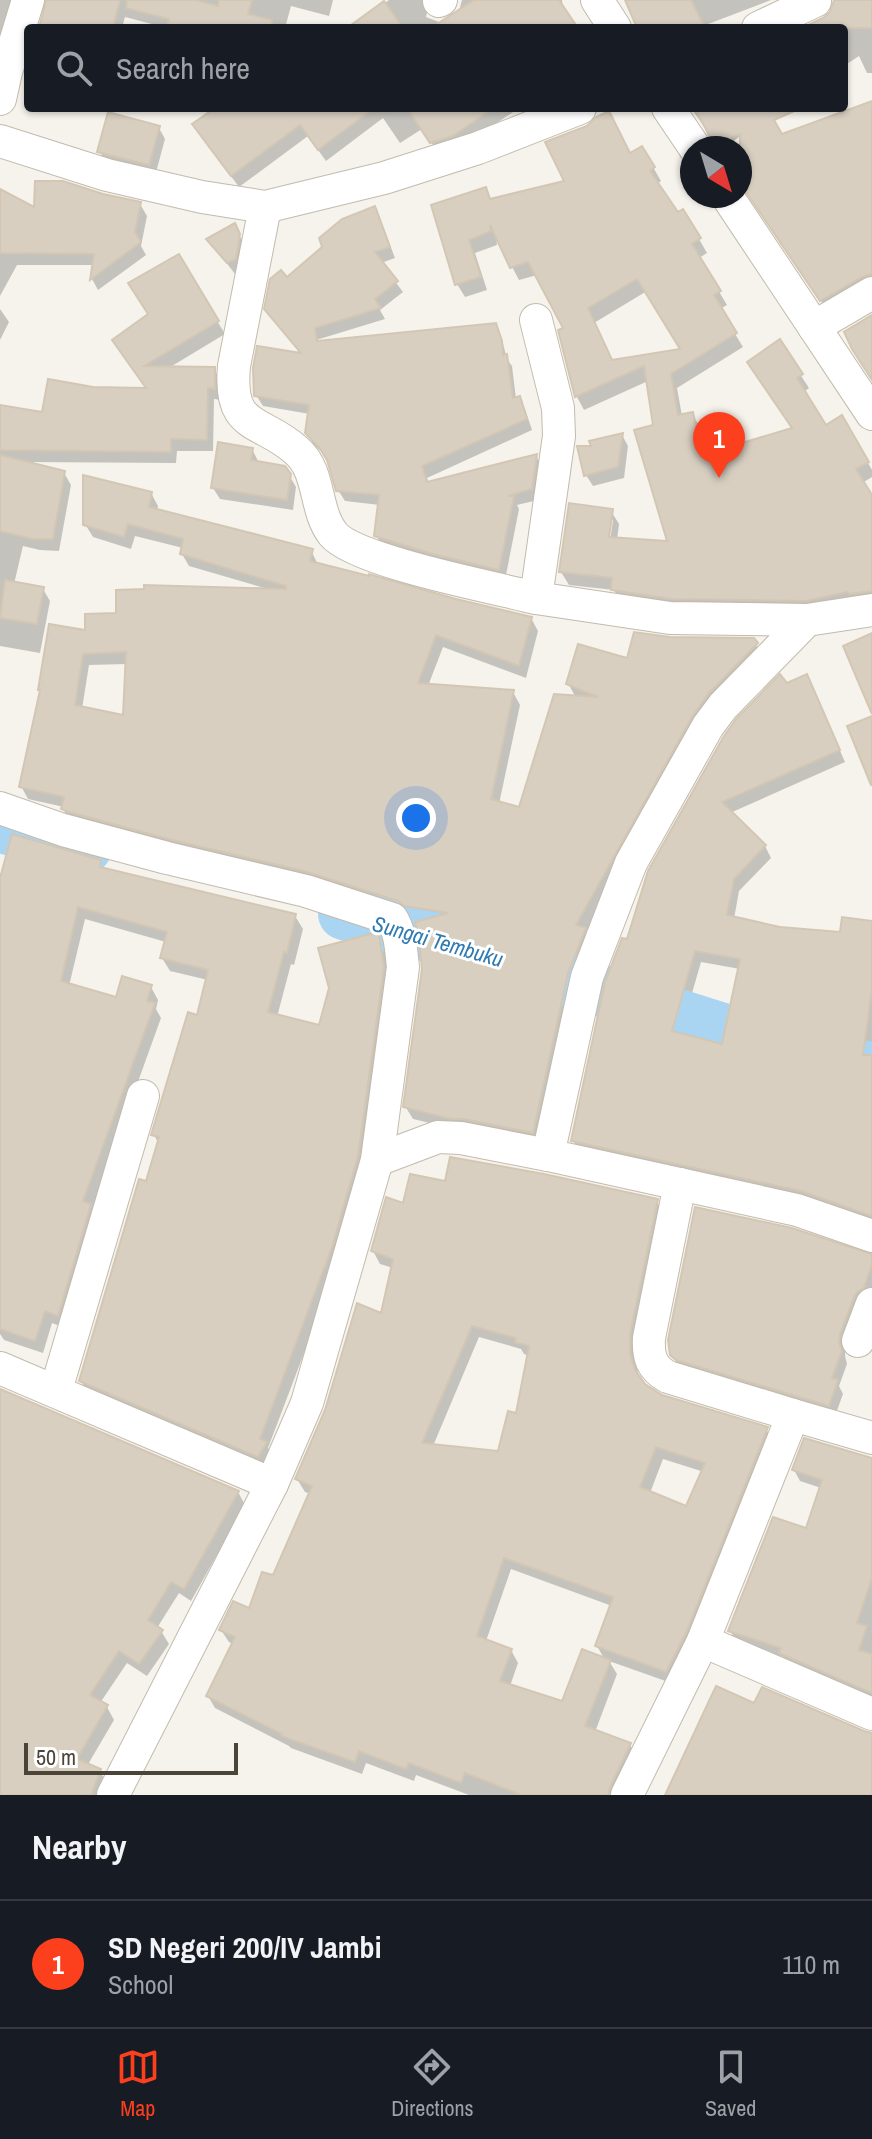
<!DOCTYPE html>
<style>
body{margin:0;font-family:"Archivo Narrow",sans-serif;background:#20242c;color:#f1f3f6}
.compass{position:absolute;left:680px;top:136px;width:72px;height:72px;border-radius:50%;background:#171b24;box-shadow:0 2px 6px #0004;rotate:142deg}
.scale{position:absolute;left:24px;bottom:20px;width:214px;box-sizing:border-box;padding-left:8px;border:4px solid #4b4439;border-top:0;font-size:22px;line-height:28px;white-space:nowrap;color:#4b4439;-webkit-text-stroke:6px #fff;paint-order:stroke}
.you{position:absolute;left:416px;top:818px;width:28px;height:28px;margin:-20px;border:6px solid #fff;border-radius:50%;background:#1a73e8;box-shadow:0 0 0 12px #1a73e833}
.badge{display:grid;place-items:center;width:52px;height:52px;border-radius:50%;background:#fc3f1d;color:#fff;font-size:26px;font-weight:700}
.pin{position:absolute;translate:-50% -66px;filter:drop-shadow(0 2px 4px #0008)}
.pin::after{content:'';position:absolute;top:42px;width:28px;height:24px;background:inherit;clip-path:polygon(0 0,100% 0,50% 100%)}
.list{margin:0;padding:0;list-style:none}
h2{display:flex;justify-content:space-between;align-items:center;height:104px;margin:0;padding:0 32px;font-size:34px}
h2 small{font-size:26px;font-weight:400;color:#9ea1a6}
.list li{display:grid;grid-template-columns:52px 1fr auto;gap:24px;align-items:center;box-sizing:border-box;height:128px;padding:0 32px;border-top:2px solid #363941}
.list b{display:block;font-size:30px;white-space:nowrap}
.list p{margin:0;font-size:26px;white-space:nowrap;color:#9ea1a6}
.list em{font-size:26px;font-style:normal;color:#9ea1a6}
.icon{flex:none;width:44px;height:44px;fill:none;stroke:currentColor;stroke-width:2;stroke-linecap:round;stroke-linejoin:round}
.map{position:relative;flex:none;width:872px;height:1795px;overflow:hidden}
.search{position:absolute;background:#171b24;box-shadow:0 2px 6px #0004;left:24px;right:24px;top:24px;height:88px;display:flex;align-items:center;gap:20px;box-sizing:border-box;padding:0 28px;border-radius:8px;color:#9ea1a6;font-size:30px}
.sheet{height:232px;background:#171b24}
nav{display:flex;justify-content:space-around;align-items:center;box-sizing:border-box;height:112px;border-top:2px solid #363941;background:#171b24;font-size:22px;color:#9ea1a6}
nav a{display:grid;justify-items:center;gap:4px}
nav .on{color:#fc3f1d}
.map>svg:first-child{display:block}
</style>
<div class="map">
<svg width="872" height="1795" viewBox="0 0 872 1795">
<rect width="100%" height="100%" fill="#f6f3ec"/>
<g fill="#0003" fill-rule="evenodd">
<path d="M0 0H21L0 62Z"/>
<path d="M48 0H333L329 16 291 6 285 28 256 20 254 28H167L125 17 122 28H42Z"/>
<path d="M389 0H433L429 4 426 17 439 22 448 20 459 11 462 0H562L563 10 575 28H368L363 19Z"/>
<path d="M627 0H771L703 26 704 28H639Z"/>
<path d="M835 0H872V73H867L859 56 844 66V28H806L833 12Z"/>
<path d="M28 75V96L24 89Z"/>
<path d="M872 103V289L829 313 753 199 746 192 740 191V152Z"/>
<path d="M218 108H519L460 148 439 154 422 129 400 143 383 118 326 161 308 136 239 187 202 137Z"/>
<path d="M691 108H782L723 148H719Z"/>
<path d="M159 128 165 139 155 176 106 163 100 152Z"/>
<path d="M642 148 661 181 657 184 678 214 683 211 707 253 699 258 727 305 720 309 743 347 677 388 682 416 692 414 700 427 706 456 794 430 779 342 809 388 804 392 826 428 842 418 872 470V477L862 483 872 498V605L621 603 614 590 569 585 561 572 611 511 619 524 617 540 670 543 648 381 584 410 577 397 560 331 566 329 537 275 519 280 496 236 497 245 475 253 487 290 465 297 457 284 433 206 485 189 492 200 567 182 630 155ZM647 291 683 350 612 362 594 323ZM609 520H613L609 548 605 547Z"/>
<path d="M0 191 36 210 140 204 147 216 141 246 146 255 98 290 92 279 94 265H17L0 296Z"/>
<path d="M374 209 380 219 395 258 381 263 403 292 380 310 385 319 313 341V343L495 325 501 336 507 359 512 366 516 399 519 398 525 409 532 430 427 478 429 483 536 456 542 467 538 500 517 505 519 509 505 580 382 546 376 535 380 505 345 501 338 490 328 458 313 444 307 432 310 414 263 406 256 395 302 355 273 320 267 309 287 280Z"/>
<path d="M234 226 246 247 241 270 235 274 209 240Z"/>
<path d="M178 257 225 334 167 369H214L221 381V400L214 399 213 451H177L176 463 25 462 64 473 71 485 59 551 40 550 23 546 14 584 43 589 50 601 40 653 0 646V406L44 414 92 389 148 390 121 352 150 315Z"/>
<path d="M0 309 9 322 0 340Z"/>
<path d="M622 435 628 446 624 478 593 486 586 475 595 448Z"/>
<path d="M252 449 258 461V464L289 475 296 487 293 510 220 499 213 488Z"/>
<path d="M151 493 158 506 157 511 311 550 318 565 455 601 531 618 538 631 526 678 443 647 428 686 513 692 520 705 499 804 521 809 576 698 568 683 628 661 756 645 763 657 698 729 586 932 591 942 540 1144 459 1130 413 1119 405 1106 428 920 413 918 407 913 70 821 63 809 64 807 28 799 21 786 41 692 40 690 87 633 268 589 189 566 182 554 183 548 135 536 131 549 93 537 85 524ZM127 664 124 718 82 709 89 665Z"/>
<path d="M786 686 812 688 845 762 730 813 765 846 771 858 739 891 734 919 780 929 842 934 872 923V1224L579 1152 573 1140 629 942ZM701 962 740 969 723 1047 680 1035Z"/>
<path d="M100 862 105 870 295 916 303 929 294 965 291 964 277 1017 320 1028 377 936 385 950 390 981 365 1170 339 1261 268 1448 273 1456 266 1469 88 1394 81 1381 148 1183 159 1144 154 1135 198 1017 208 980 170 971 162 958 166 942 85 919 69 986 117 1000 151 987 158 1000 156 1009 161 1018 92 1209 97 1218 65 1328 52 1323 43 1353 4 1340 0 1334V885Z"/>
<path d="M446 1183 656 1200 664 1213 637 1349V1368L640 1380 661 1397 766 1429 774 1442 674 1684 609 1661 617 1674 595 1732 630 1745 637 1757 619 1795H469L416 1775 414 1781 366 1763 362 1774 291 1748 289 1746 215 1708 208 1696 233 1644 229 1642 221 1630 250 1611 274 1578 311 1494 305 1492 297 1479 382 1316 393 1268 380 1264 373 1251 404 1205ZM479 1337 521 1349 524 1354 529 1356 517 1416 499 1453 433 1446ZM663 1459 704 1472 687 1509 650 1493ZM511 1569 612 1606 597 1646 605 1660 564 1703 510 1686 518 1663 511 1650 486 1641Z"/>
<path d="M872 1256V1298L846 1347 845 1356 847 1364 839 1386 843 1394 835 1416 678 1365 671 1353Z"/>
<path d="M0 1391 238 1492 245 1505 191 1601 179 1593 157 1628 161 1631 169 1644 147 1676 127 1663 100 1703 107 1707 114 1720 87 1766 100 1771 107 1784 103 1795H4L0 1735Z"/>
<path d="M872 1458V1701L787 1664 783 1657 736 1642 730 1630 808 1530 821 1488 800 1481 794 1470Z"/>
</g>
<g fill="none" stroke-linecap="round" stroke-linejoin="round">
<g stroke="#a9d4f2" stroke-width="52">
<path d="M0 827 86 848"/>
<path d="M344 914 428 936 815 1058 872 1068"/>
</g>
</g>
<g fill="#d8cfc1" stroke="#d3c7b4" stroke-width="2" fill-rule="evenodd">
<path d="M46 0H120L113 28H39Z"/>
<path d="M127 0H195L218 6 219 0H252L248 14 272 20 271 28H167L169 19 126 8Z"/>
<path d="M474 0H559L578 28H431Z"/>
<path d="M625 0H691L705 28H637Z"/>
<path d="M834 0H872V28H802L823 18 830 12Z"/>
<path d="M384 1 403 28H347Z"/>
<path d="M872 101V274L862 277 820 301 740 183V134L714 145 695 108H801L774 120 782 134Z"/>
<path d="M215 108H374L318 150 300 125 231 176 192 124Z"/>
<path d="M407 108H493L453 136 430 143Z"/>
<path d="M609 111 630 153 642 146 655 167 650 171 678 212 683 209 701 238 692 244 721 291 714 295 737 333 671 374 678 415 693 412 702 455 792 428 747 362 780 339 803 374 797 378 826 425 842 415 869 462 856 469 872 495V591L849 594 848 592 806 601 672 599 611 590 612 578 559 572 569 503 613 509 609 537 667 541 634 430 653 425 644 366 575 397 558 330 563 328 528 262 510 268 490 225 491 231 469 240 481 277 455 285 431 205 486 187 490 199 564 181 545 142 587 126 596 117ZM637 279 680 349 612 360 588 308Z"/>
<path d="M108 112 160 126 149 165 97 152Z"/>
<path d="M35 181H63L103 194 141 202 135 232 141 242 90 280 94 254 0 253V189L34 207Z"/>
<path d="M375 206 390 247 375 252 398 281 375 299 381 308 315 328 317 341 496 323 502 341 503 355 507 354 513 398 520 396 527 419 422 466 427 482 537 454 532 489 508 496H514L499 570 433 554 374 536 379 495 336 491 327 460 319 447 305 433 309 405 254 396 253 368 257 346 301 353 264 309 270 279 281 270 287 277 322 247 319 238 342 219Z"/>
<path d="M235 223 240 234 236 259 227 263 206 239Z"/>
<path d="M179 254 219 321 144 366 215 367V389L208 388 207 440 171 439V452L0 450V405L42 412 48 379 93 387 146 388 112 340 148 314 128 283Z"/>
<path d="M872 315V380L852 349 844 332Z"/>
<path d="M623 433 618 467 584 476 577 446H591L589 441Z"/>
<path d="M218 442 253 448 251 460 285 466 291 474 287 500 211 488Z"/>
<path d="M0 455 65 471 53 539H32L0 531Z"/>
<path d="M83 475 152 492 149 507 313 549 310 561 369 576V574L456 599 532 617 519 666 436 635 418 683 514 690 491 799 519 807 554 694 598 697 566 684 578 644 627 658 634 632 670 637 754 638 758 643 709 693 692 717 576 925 586 928 568 973 533 1133 464 1119H451L403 1107 422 969 419 940 415 922 448 913 404 906 398 901 304 871 172 840 69 812 61 809 64 797 19 787 40 690H38L49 624 85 630V614L116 613V590L144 589V585L286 589V586L180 554 183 539 128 524 124 537 83 525ZM126 652 123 715 75 705 83 654Z"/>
<path d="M5 580 44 587 37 624 0 618Z"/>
<path d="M872 633V714L843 646Z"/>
<path d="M780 674 787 683 807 674 840 750 722 802 766 845 734 879 727 915 780 927 840 932 842 917 872 921V989L863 1055H872V1216L801 1191 571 1141 605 982 622 938 627 939 648 871 724 736 737 718ZM695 951 740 959 722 1044 672 1031Z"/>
<path d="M872 716V785H871L847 726Z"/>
<path d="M12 834 101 860 100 867 296 914 287 953 284 952 268 1012 319 1025 329 988 318 948 374 933 379 935 384 967 358 1156 332 1247 260 1439 267 1442 258 1457 79 1381 139 1179 146 1181 159 1137 151 1135 188 1012 197 1015 208 970 160 958 167 932 78 907 61 981 116 997 122 976 152 985 147 1001 155 1003 83 1201 91 1204 58 1316 45 1311 35 1341 0 1329V878Z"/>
<path d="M450 1157 544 1174 658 1199 630 1334V1354L635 1370 645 1384 662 1395 768 1427 686 1633 666 1672 595 1646 613 1597 504 1558 477 1636 512 1649 500 1681 562 1701 582 1649 611 1660 585 1726 631 1743 610 1787 608 1795H522L465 1773 461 1783 409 1763 406 1769 359 1751 355 1762 281 1736 282 1734 206 1696 235 1637 219 1630 233 1601 249 1608 262 1572 273 1575 312 1486 295 1479 325 1410 357 1303 381 1313 393 1259 371 1251 386 1197 403 1203 410 1174 445 1181ZM472 1326 516 1338 515 1342 529 1346 516 1413 508 1411 498 1451 422 1443ZM656 1447 705 1463 686 1506 640 1487Z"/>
<path d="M695 1207 792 1228 872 1254V1264L864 1288 857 1292 854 1297 840 1334 839 1343 842 1351 832 1378 838 1380 829 1406 676 1360 670 1355 668 1340Z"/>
<path d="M0 1389 239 1491 184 1589 171 1582 148 1620 163 1630 139 1664 119 1651 90 1695 108 1705 77 1759 101 1769 91 1795H0Z"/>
<path d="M804 1438 872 1458V1578L857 1623 867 1626 859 1650 872 1654V1693L779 1653 781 1648 728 1631 773 1517 806 1528 822 1480 792 1470Z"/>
<path d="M716 1686 754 1703 762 1687 864 1731 872 1733V1795H665Z"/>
</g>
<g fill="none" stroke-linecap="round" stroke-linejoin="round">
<g stroke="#c2bbae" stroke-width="34">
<g id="street">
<path d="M597 0 615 28"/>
<path d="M439 1 441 0"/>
<path d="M758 28 815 1"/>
<path d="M0 99 6 72 28 0"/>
<path d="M668 108 695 148"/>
<path d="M0 141 107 175 202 197 265 207 384 178 478 148 580 108"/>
<path d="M727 196 872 414"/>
<path d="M265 207 234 366C228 432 261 418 297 451 321 472 314 510 333 534 355 561 496 588 536 598"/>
<path d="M536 320 558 408 559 436 536 598 670 618 807 620 872 610"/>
<path d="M814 327 872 293"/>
<path d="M0 808 63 830 167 858 306 891 392 919C401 933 401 951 403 967L377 1160 307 1403 272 1484 113 1795"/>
<path d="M548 1155 587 977 631 863 708 726 723 706 807 620"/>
<path d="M377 1160 438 1137 461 1138 548 1155 797 1210 872 1236"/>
<path d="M858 1341 872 1304"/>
<path d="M0 1368 272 1484"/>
<path d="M56 1390 143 1096"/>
<path d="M793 1415 872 1438"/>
<path d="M703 1641 872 1714"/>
<path d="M627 1795 703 1641 793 1415 668 1377C651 1368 648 1356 649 1338L680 1184"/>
</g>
</g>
<use href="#street" stroke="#fff" stroke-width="32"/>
</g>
<g text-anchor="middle" stroke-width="6" stroke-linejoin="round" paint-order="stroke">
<g font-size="22" font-style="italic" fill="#2e7ab2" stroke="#fff">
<text transform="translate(438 941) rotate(16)" y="8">Sungai Tembuku</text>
</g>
</g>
</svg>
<svg class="compass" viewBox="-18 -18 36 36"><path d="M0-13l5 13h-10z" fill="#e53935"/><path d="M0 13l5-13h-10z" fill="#9ea1a6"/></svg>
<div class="scale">50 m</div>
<div class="you"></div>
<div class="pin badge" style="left:719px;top:478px">1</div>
<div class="search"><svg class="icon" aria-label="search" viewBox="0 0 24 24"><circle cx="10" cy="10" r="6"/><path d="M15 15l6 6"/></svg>Search here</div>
</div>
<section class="sheet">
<h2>Nearby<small></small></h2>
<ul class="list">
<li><span class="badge">1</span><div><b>SD Negeri 200/IV Jambi</b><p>School</p></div><em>110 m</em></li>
</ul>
</section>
<nav>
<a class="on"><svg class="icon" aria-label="map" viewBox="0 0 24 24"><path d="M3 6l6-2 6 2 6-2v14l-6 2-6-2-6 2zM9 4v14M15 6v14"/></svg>Map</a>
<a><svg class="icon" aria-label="directions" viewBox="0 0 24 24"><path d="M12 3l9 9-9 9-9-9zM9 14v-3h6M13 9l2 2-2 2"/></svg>Directions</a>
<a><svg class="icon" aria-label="saved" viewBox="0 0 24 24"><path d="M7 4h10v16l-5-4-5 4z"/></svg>Saved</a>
</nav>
